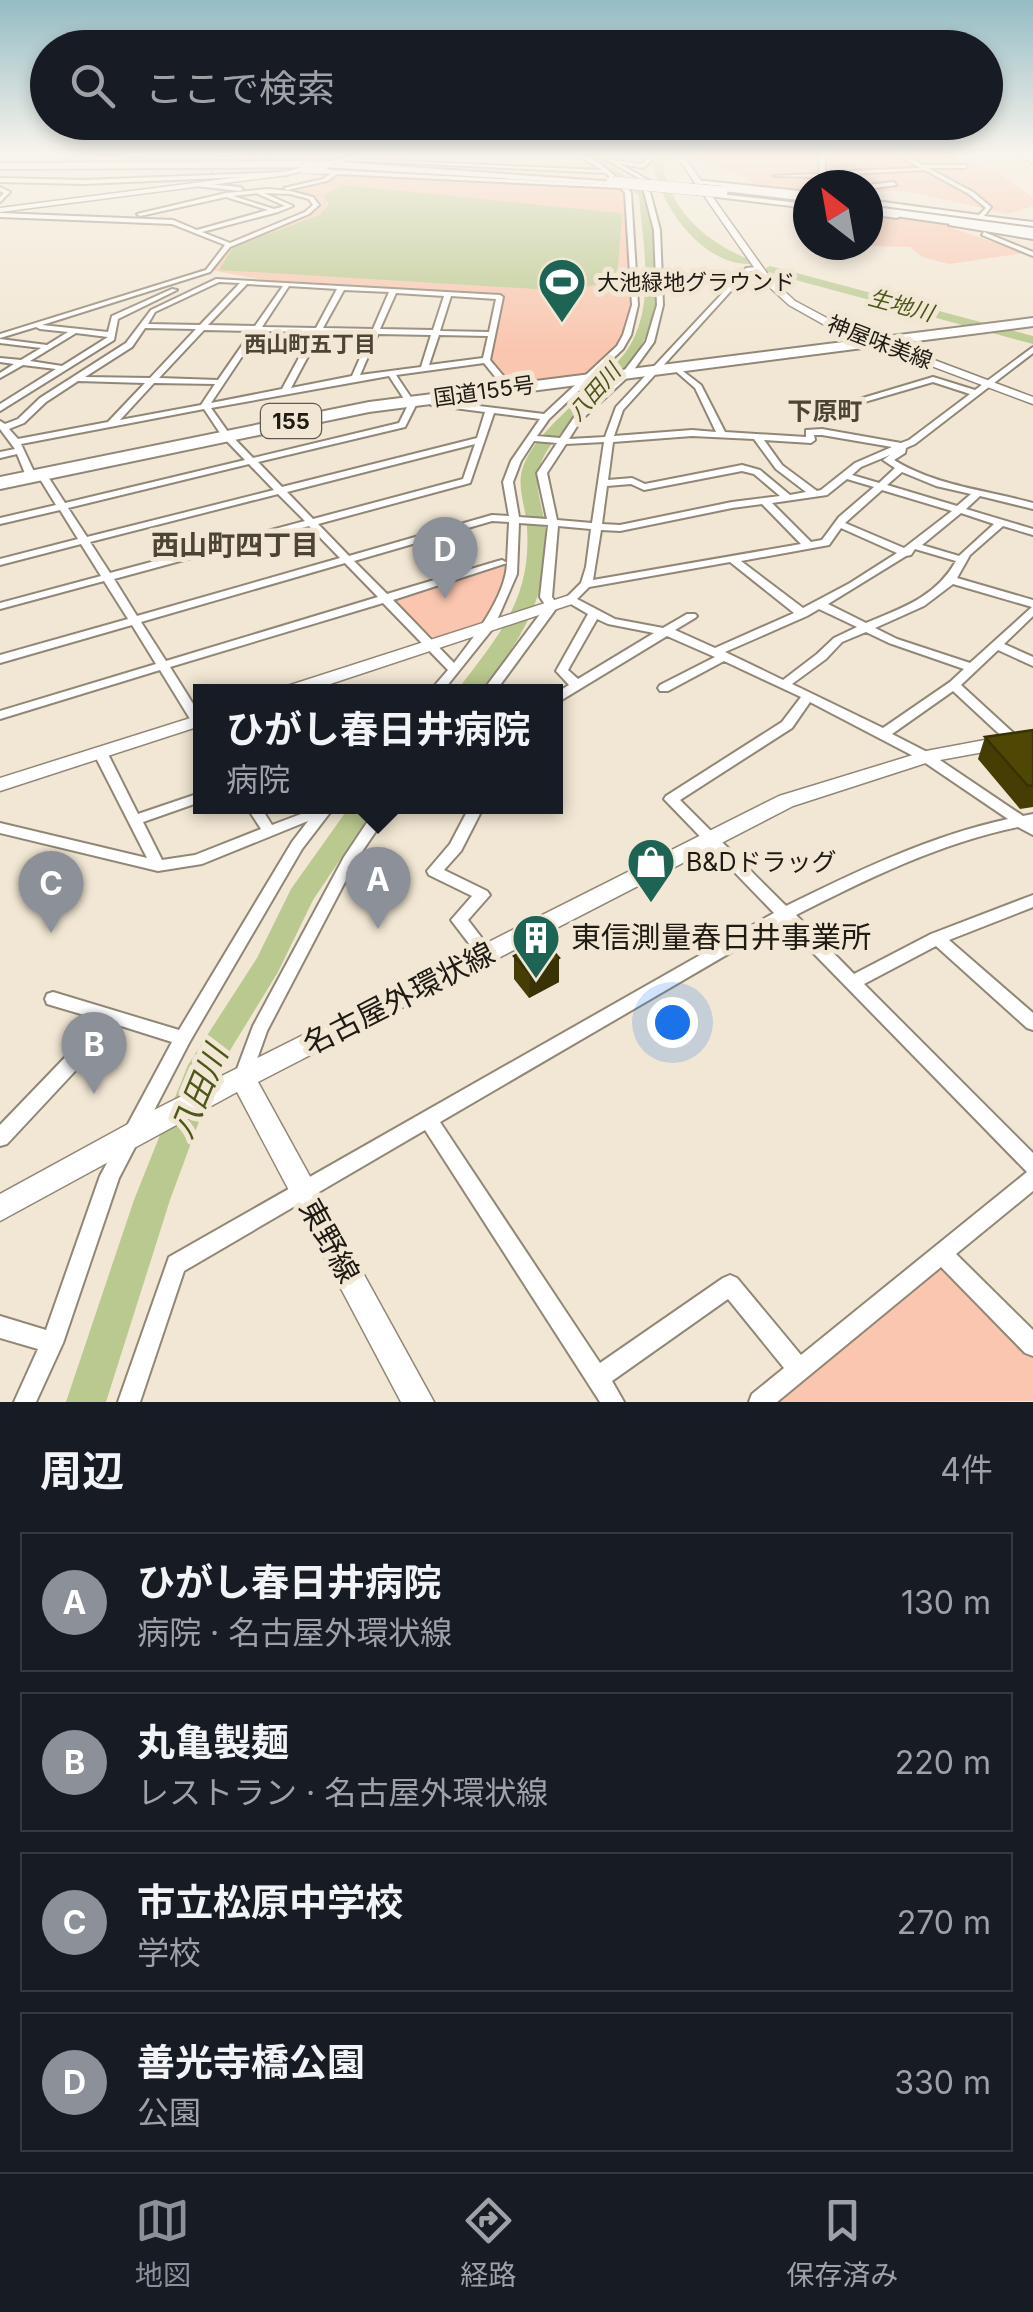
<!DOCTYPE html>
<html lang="ja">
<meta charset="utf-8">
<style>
body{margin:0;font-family:Inter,"Noto Sans JP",sans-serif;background:#20242c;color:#f1f3f6}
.compass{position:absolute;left:793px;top:170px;width:90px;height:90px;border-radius:50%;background:#171b24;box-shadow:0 5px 15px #0003;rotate:329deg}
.you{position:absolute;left:672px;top:1022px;width:35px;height:35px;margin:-25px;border:8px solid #fff;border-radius:50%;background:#1a73e8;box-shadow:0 0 0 15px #1a73e833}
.badge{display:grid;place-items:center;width:65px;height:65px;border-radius:50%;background:#8c9099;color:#fff;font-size:32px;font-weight:700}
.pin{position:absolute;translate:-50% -82px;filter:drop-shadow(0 2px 5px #0008)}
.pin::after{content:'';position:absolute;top:52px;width:35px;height:30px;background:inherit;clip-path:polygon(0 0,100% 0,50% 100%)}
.popup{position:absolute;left:193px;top:684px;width:370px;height:130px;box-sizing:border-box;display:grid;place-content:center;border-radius:0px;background:#171b24;filter:drop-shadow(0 2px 8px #0005);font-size:32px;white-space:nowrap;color:#9ea1a6}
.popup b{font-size:38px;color:#f1f3f6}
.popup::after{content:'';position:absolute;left:50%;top:100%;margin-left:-20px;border:20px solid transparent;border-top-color:#171b24}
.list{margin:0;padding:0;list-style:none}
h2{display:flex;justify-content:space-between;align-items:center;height:130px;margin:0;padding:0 40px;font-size:42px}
h2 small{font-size:32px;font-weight:400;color:#9ea1a6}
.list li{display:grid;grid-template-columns:65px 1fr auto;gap:30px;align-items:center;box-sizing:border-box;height:140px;margin:0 20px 20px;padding:0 20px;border:2px solid #363941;border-radius:0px}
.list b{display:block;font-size:38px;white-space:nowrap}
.list p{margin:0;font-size:32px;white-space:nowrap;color:#9ea1a6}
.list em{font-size:32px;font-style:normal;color:#9ea1a6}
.icon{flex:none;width:55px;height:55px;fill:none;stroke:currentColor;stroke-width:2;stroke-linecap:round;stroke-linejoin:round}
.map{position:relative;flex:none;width:1033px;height:1402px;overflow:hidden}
.search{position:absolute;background:#171b24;box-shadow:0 5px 15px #0003;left:30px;right:30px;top:30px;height:110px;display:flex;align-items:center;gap:25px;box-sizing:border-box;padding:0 35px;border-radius:55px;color:#9ea1a6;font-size:38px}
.sheet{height:770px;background:#171b24}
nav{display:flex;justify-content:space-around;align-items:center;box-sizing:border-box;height:140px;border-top:2px solid #363941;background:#171b24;font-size:28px;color:#9ea1a6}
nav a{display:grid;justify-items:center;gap:5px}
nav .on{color:#8c9099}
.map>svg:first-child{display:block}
</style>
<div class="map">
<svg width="1033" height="1402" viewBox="0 0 1033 1402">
<rect width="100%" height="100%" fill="#f2e7d4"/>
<g fill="#fac6af">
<path d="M708 154H954V161L997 171 1033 198V206L1008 214 907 191 868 192V185H808V192L753 184 742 175 691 159Z"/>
<path d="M337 173 622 188 627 193C629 245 652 344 591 372 573 380 528 380 507 382L490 358 503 297 280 283 211 270 223 251 316 208 313 198 285 189Z"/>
<path d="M868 213 941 224 1024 253 949 264 922 257 910 247 830 245H868Z"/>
<path d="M510 562 497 601 483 624 435 639 390 598Z"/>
<path d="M940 1268 950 1269 1033 1353V1401L779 1402Z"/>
</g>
<path fill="#bac98f" d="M343 185 618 213 622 215 617 279 570 291 219 270 233 247 320 215 329 204 323 196Z"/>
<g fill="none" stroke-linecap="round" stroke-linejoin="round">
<g fill="#bac98f" fill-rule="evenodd">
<path d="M586 154H596L649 195C660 304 672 327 588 408 570 424 547 443 540 466 533 486 543 507 545 526 552 592 520 644 479 692H456C497 637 532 601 527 527 526 507 516 487 523 467 531 444 553 424 570 407 589 390 609 373 625 353 657 309 643 247 639 196Z"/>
<path d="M666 155 670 158 662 163C671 212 705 241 750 260V264C702 265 659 205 653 162Z"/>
<path d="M770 266 1033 336V344L766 272V268Z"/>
<path d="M350 806H376L313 900 278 972 218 1070 170 1200 106 1402H66L134 1200 188 1065 257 958 291 889Z"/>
</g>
<path stroke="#d2c8b7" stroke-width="5" stroke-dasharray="5 2.5" stroke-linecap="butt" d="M212 169V173"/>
<g stroke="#918776" stroke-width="4">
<g id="street">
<path d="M75 154 224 157 332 154 224 159Z"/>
<path d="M577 154C595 157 611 172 624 185L627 186 631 193 638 305 631 335 623 349 549 419 537 436 560 438 575 416 624 371 646 342 657 305 654 230 643 188 646 186 649 188 660 230 663 305 654 342 630 375 581 420 569 439 605 437 616 407 746 268 759 267 762 269 748 272 623 410 614 436 692 430 716 432 695 388 671 367 675 365 701 385 725 432 806 437V430L822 429 901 443 909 440 970 394 933 382 813 417 806 415 933 377 975 390 1033 347V353L915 444 906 448 905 453 894 460C936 486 986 490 1033 503V509L980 496 966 509 1033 529V535L1003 526 970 555 957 578 1033 600V616L1004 644 1033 657V666L998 650 961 685 1021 740 1019 743H1009L953 691 892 734 931 754 1023 816 1033 814V835L1018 827C940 843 867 879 796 915L854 974 931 934 1033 895V907L949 940 1033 1013V1030L1027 1028 936 946 864 984 1033 1153V1191L956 1254 1033 1330V1356L1025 1353 941 1267 777 1402H749L752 1394 784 1368 728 1299 612 1381 624 1402H600L425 1130 184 1271 140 1402H118L169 1257 774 913 664 799 666 796 782 722 801 697 724 661 668 691H660L658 688 660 685 715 657 667 636 560 701 556 702V693L569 685 556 671 588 614 564 600 581 583 586 567 591 529 558 526 552 597 558 606 495 692H482L546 606 540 597 548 525 519 523 517 574 494 627 442 692H429L448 670 383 603 170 667 200 715V728L195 727 160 670 0 719V711L156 664 132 625 0 663V655L128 619 104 581 0 609V603L101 576 81 544 0 565V559L78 539 60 510 0 524V518L56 505 37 474 39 472H45L65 503 245 460 222 436 204 409 21 444 36 476 31 479 26 476 17 454 0 458V452L15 449 0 429V421L5 424 18 419 40 398 126 343 151 310 216 279 500 295 503 297 490 360 511 385V389H505L484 363 396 375 416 405 405 427 258 462 282 487 477 438 485 412 431 405 427 398 428 396H434L437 401 544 414 617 346 623 335 632 305 625 193 621 188 337 174 327 181 287 190 284 188 323 179 331 174 309 172 311 169 617 185 606 173 349 160 351 159 602 170ZM219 282 240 283 200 325 148 324 155 312ZM247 284 283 286 255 326 208 325ZM289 286 337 289 316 328 262 327ZM344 290 389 292 373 329 323 328ZM396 293 444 296 433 330 380 329ZM451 296 496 299 489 332 440 331ZM145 328 196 329 150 378 85 377 132 347ZM204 330 252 331 218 380 159 378ZM259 331 313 332 282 389 211 403ZM321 332 371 333 352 376 291 388ZM378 334 431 335 421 367 360 375ZM439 335 488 336 483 358 429 365ZM389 376 408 405 399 423 253 458 228 432 211 408ZM78 381 145 383 108 422 18 439 9 429 24 423 46 402ZM154 383 215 384 201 405 120 420ZM494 413 540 419 511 461 503 482 509 516 492 515 349 556 318 524 470 483ZM814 435H822L892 447 855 463 821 490 817 491 782 465 764 440 811 443 815 440ZM692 436 754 439 776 469 806 492 790 495 760 470 742 465 645 484 632 478 608 480 613 442ZM534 441 557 443 537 473 547 519 519 517 513 482 521 461ZM604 442 592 523 557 520 547 473 566 444ZM475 444 463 479 313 519 287 492ZM890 455 883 460 895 468 879 483 852 475 861 467ZM249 464 274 490 87 537 68 508ZM742 471 754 474 780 496 732 502 620 525 602 524 607 486 631 484 644 490ZM902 472 936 486 971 494 957 506 887 485ZM847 479 874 487 839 517 822 540 811 542 772 503 827 495ZM882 490 952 511 904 548 845 523ZM278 494 305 521 110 573 90 542ZM762 504 801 544 593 580 601 530 620 531 732 508ZM961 513 994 524 959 556 922 545ZM492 521 509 522 507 563 502 560 498 561 387 594 354 561ZM309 526 340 558 137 616 114 579ZM841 528 897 553 850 583 803 608 741 561 829 545ZM915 549 956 561C936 597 902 608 866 623L828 604 906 556 911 555ZM730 562 794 613 715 648 675 630 695 618 697 616 695 614H687L663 628 615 619 577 599 589 587ZM345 563 378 597 166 661 141 622ZM507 563C506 596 474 637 454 663L393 600ZM953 584 1032 607 970 663 897 639 875 628 924 606ZM819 609 857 627 834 638 817 654 783 680 725 652 807 616ZM597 619 608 624 654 633 578 679 568 670ZM866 632 889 643 964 669 950 682 883 728 792 684 826 659 842 642ZM810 702 921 760 1008 819C930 836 857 871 786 906L680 800 792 728ZM783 922 1027 1172 801 1355 737 1278 730 1275 723 1278 600 1363 440 1122Z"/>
<path d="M597 154H603L615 161 642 164 653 154H658L643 168 618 163 659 186 654 187Z"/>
<path d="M820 154H824L825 172 920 168 897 154H903L923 165H967L965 168H928L973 192 991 207 984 216 1033 222V226L868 204V200L979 215 986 208 969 194 925 170 827 175 844 185H837L821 177 773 176 819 174Z"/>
<path d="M289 172 287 175 84 184 0 182V178L84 180Z"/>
<path d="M696 180 808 192V196L694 183Z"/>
<path d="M894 182 896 185 868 189V185Z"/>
<path d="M198 183 240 187 243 189 240 191 196 186Z"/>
<path d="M0 187 10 192 0 202V197L4 193 0 191Z"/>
<path d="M268 189 290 191 313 197 319 205 309 214 230 247 210 272 42 325 108 332 112 316 172 289 177 290 118 319 114 340 0 411V404L56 369 23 365 0 378V373L14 364 0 362V358L21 360 41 348 0 343V339L47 345 68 332 40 329 36 327 0 338V334L206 270 225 245 172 224 0 217V213L173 220 197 230 268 210 226 197 140 216 137 214 226 193ZM257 193 258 194 285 206 274 209 233 196ZM264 193 290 194 309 199 313 205 305 212 230 243 202 232 278 212 293 206ZM76 333 108 337 62 366 30 361Z"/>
<path d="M711 193 808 204V208L709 196Z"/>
<path d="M868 210 897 214 900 216 897 218 868 214Z"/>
<path d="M951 222 1033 235V239L949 225Z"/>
<path d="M984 232 1033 252V256L982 235Z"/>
<path d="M100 748 107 752 138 814 200 793V802L143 822 162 860 195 855 261 829 246 806H260L272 825 301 814 317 811 320 806H335L302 849 189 1043 119 1178 63 1343 36 1402H14L38 1349 0 1338V1316L46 1330 100 1176 172 1042 118 1025 7 1144 0 1146V1125L101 1020 47 1004 45 999 47 994 53 992 179 1030 292 842 308 821 202 864 158 871 0 833V823L147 858 93 752Z"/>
<path d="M378 806H393L357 859 267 1031 249 1082 243 1085 237 1082 234 1077 253 1026 344 857Z"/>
<path d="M470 806H484L461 851 444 870 487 891 490 895 468 920 494 954 492 958 486 960 480 958 451 920 472 896 429 875 427 871 450 844Z"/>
</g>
</g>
<g stroke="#918776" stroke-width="3">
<g id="secondary">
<path d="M361 154H374L287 175 0 212V208L287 171Z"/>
<path d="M675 154H682L771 279 795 301 838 324 1033 397V404L830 328 789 305 765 283Z"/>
<path d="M1020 154H1028L1033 159V164Z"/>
<path d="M570 595 575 597 578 600 575 603 306 692H279L281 688Z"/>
<path d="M200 715V726L0 791V778Z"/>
<path d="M1033 731V743L929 762 793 806 258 1082 434 1402H401L237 1092 0 1221V1194L150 1112 779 796 926 751Z"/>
</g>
</g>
<g stroke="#918776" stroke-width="4">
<g id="highway">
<path d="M326 161 617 182 612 185 325 167 0 169V163Z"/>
<path d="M719 185 808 195V201L715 190Z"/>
<path d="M868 206 1033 228V236L868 212Z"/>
<path d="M1033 318V326L369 412 0 489V477L369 402Z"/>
</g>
</g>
<use href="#street" fill="#fff" fill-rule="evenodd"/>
<use href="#secondary" fill="#fff" fill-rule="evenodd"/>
<use href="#highway" fill="#fff" fill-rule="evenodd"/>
<g stroke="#918776" stroke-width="12" stroke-linecap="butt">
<g id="highway-bridge">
<path d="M305 168H322"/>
<path d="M612 182 722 192"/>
</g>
</g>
<use href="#highway-bridge" stroke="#fff" stroke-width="11"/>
</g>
<g fill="#453d04">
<path d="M1033 730V807L1020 809 978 759 985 737Z"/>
<path d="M514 956 559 982 529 998 514 979Z"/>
</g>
<path fill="#383204" d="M559 958V982L529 998 530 974Z"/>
<g fill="#504705" stroke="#383204" stroke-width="2.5">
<path d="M1033 730V785L1028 786 985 737Z"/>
<path d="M543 940 559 958 530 974 514 956Z"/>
</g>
<linearGradient id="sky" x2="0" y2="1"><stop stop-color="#95bcc4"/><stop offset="0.44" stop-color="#f9f4ec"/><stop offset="1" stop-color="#f9f4ec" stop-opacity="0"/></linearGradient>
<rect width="1033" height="350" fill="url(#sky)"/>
<defs>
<g id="stadium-pin" transform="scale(2.5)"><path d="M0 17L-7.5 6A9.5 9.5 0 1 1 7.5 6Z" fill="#1e6455" stroke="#f2e7d4"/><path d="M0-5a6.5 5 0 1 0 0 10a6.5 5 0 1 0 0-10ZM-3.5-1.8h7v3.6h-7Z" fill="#fff"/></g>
<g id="shop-pin" transform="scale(2.5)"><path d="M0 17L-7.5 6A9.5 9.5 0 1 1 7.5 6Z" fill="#1e6455" stroke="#f2e7d4"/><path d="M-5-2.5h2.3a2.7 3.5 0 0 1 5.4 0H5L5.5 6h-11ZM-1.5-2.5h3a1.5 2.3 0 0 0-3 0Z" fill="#fff"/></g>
<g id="building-pin" transform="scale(2.5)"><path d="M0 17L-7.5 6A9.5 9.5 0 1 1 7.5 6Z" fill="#1e6455" stroke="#f2e7d4"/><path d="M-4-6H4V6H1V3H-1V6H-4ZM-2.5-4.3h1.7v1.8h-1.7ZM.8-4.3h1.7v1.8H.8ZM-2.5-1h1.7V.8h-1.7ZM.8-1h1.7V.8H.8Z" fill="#fff"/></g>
</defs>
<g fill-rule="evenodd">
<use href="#stadium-pin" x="562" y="282"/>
<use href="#shop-pin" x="651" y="862"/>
<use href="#building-pin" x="536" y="938"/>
</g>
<g text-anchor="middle" stroke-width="10" stroke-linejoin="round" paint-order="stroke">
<g font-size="22" fill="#1e1b14" stroke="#f2e7d4" text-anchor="start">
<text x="597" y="290">大池緑地グラウンド</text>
</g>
<g font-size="22" font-style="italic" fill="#4b5818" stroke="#f2e7d4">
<text transform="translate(901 305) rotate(15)" y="8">生地川</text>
<text transform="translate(594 392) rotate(-49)" y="8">八田川</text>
</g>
<g font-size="22" fill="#1e1b14" stroke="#f2e7d4">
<text transform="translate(880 342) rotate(21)" y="8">神屋味美線</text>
<text transform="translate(484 391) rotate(-8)" y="8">国道155号</text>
</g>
<g font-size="22" font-weight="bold" fill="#4c4434" stroke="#f2e7d4">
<text x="310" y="352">西山町五丁目</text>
</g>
<rect fill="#f2e7d4" stroke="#5e584e" stroke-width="2.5" x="261" y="404" width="60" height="34" rx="8"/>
<g font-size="22" font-weight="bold" fill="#1e1b14">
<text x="291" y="429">155</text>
</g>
<g font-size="25" font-weight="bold" fill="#4c4434" stroke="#f2e7d4">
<text x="825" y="420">下原町</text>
</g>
<g font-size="25" fill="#1e1b14" stroke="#f2e7d4" text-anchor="start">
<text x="686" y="871">B&amp;Dドラッグ</text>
</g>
<g font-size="28" font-weight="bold" fill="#4c4434" stroke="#f2e7d4">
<text x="235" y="555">西山町四丁目</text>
</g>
<g font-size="30" fill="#1e1b14" stroke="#f2e7d4" text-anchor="start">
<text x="571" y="948">東信測量春日井事業所</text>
</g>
<g font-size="30" fill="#1e1b14" stroke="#f2e7d4">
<text transform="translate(399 999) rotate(-27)" y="10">名古屋外環状線</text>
<text transform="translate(329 1241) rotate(61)" y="10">東野線</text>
</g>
<g font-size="32" font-style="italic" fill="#4b5818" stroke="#f2e7d4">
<text transform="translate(199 1092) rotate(-67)" y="11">八田川</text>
</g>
</g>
</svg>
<svg class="compass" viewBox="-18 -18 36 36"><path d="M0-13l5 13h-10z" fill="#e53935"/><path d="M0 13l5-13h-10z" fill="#9ea1a6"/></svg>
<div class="you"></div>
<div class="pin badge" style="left:378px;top:929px">A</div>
<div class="popup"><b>ひがし春日井病院</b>病院</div>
<div class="pin badge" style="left:94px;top:1094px">B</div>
<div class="pin badge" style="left:51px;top:933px">C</div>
<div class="pin badge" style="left:445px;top:599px">D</div>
<div class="search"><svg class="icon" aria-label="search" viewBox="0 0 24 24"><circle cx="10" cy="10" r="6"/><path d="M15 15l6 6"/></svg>ここで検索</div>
</div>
<section class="sheet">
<h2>周辺<small>4件</small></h2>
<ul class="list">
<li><span class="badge">A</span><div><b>ひがし春日井病院</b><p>病院 · 名古屋外環状線</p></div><em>130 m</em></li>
<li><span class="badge">B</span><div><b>丸亀製麺</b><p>レストラン · 名古屋外環状線</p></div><em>220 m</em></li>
<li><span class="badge">C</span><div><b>市立松原中学校</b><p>学校</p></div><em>270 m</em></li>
<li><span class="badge">D</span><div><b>善光寺橋公園</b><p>公園</p></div><em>330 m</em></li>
</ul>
</section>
<nav>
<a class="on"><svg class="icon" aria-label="map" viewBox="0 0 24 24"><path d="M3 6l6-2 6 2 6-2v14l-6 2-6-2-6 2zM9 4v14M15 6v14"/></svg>地図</a>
<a><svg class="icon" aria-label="directions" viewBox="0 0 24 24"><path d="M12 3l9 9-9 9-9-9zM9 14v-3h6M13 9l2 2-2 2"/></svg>経路</a>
<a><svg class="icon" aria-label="saved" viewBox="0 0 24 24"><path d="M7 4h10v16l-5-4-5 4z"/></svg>保存済み</a>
</nav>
